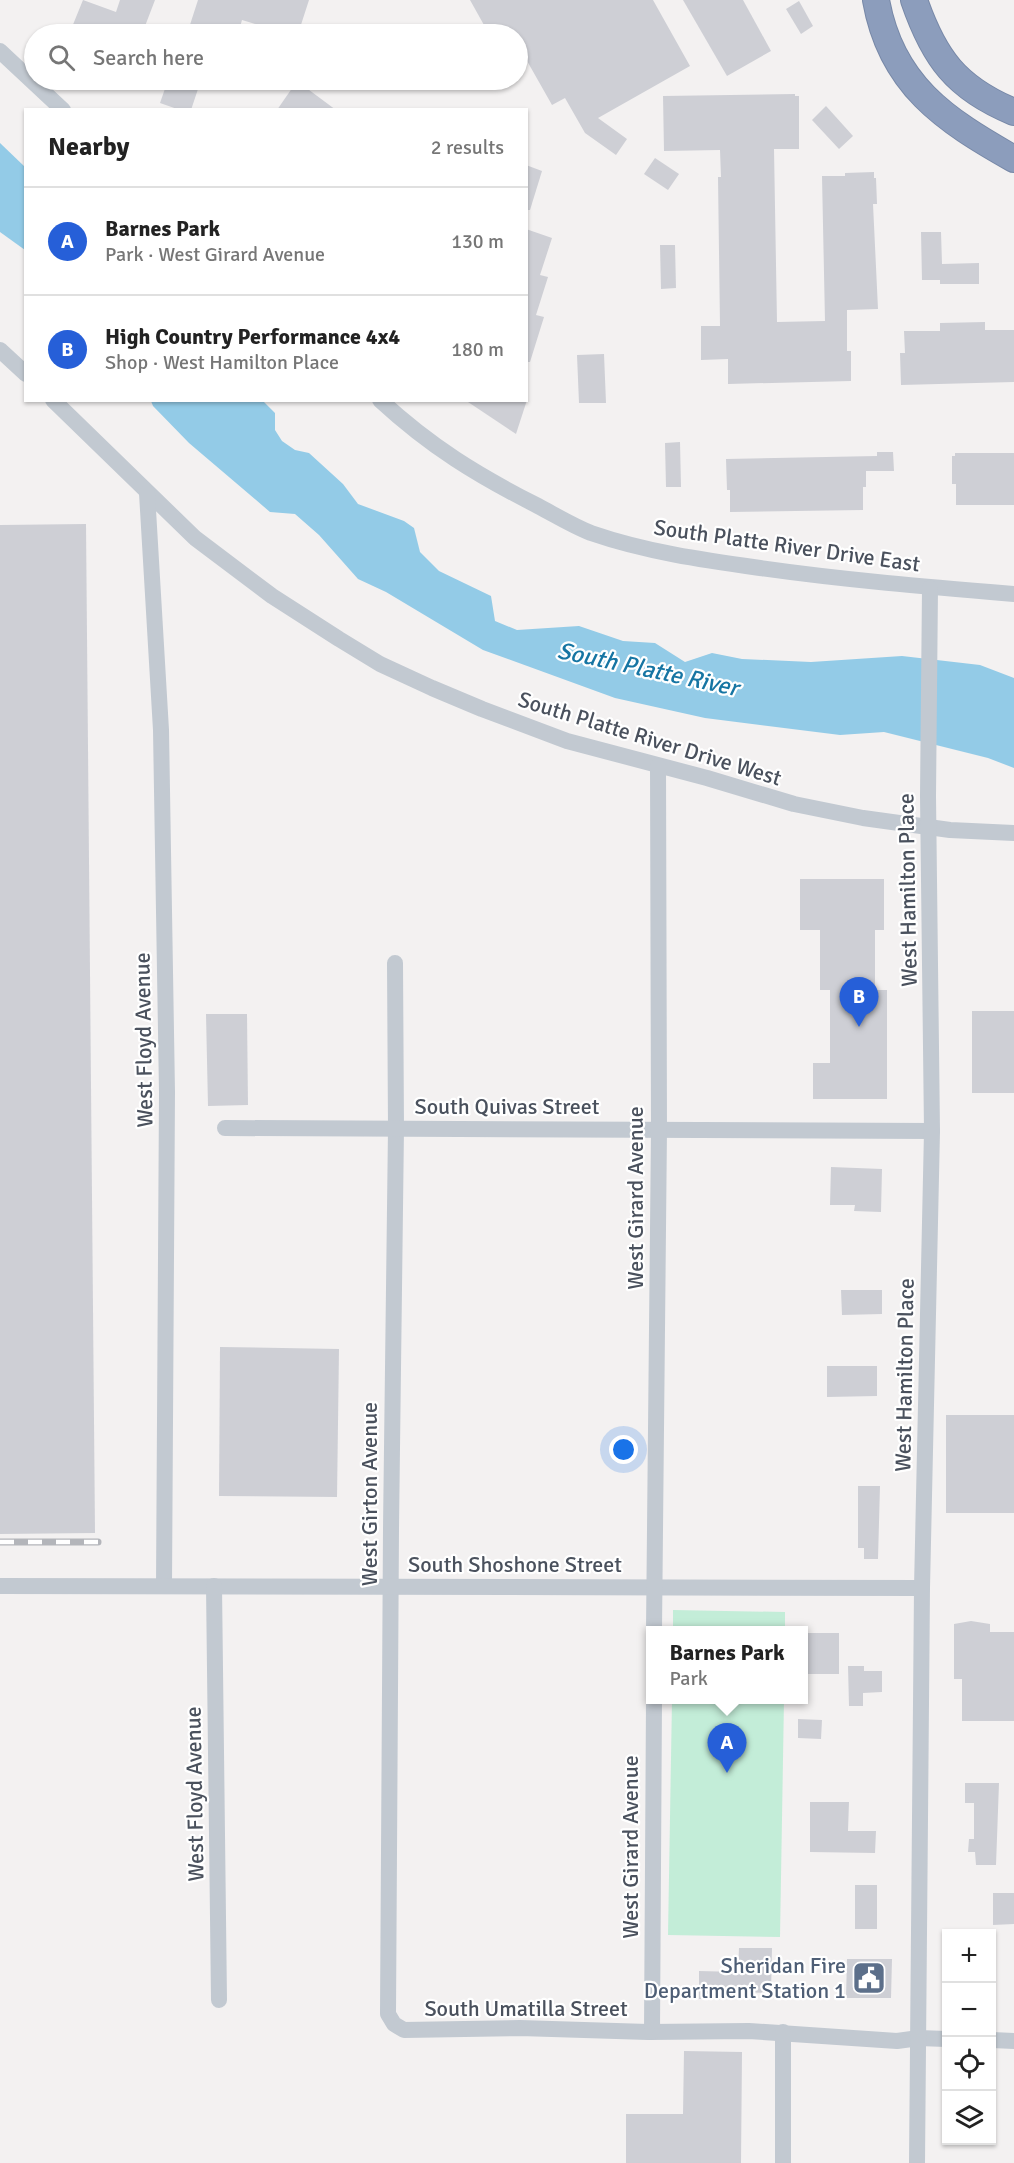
<!DOCTYPE html>
<meta charset="utf-8">
<style>
body{margin:0;font-family:Signika,sans-serif;background:#f6f6f6;color:#222}
.controls{position:absolute;right:18px;bottom:18px;display:grid;overflow:hidden;border-radius:0px;box-shadow:0 2px 4px #0004}
.controls button{width:54px;height:54px;display:grid;place-items:center;padding:0;border:0;border-bottom:2px solid #e0e0e0;background:#fff;color:#222;font:30px sans-serif}
.you{position:absolute;left:624px;top:1450px;width:21px;height:21px;margin:-15px;border:4px solid #fff;border-radius:50%;background:#1a73e8;box-shadow:0 0 0 9px #1a73e833}
.badge{display:grid;place-items:center;width:39px;height:39px;border-radius:50%;background:#265fd8;color:#fff;font-size:20px;font-weight:700}
.pin{position:absolute;translate:-50% -50px;filter:drop-shadow(0 2px 3px #0008)}
.pin::after{content:'';position:absolute;top:32px;width:21px;height:18px;background:inherit;clip-path:polygon(0 0,100% 0,50% 100%)}
.popup{position:absolute;left:646px;top:1626px;width:162px;height:78px;box-sizing:border-box;display:grid;place-content:center;border-radius:0px;background:#fff;filter:drop-shadow(0 2px 4px #0005);font-size:20px;white-space:nowrap;color:#767676}
.popup b{font-size:22px;color:#222}
.popup::after{content:'';position:absolute;left:50%;top:100%;margin-left:-12px;border:12px solid transparent;border-top-color:#fff}
.list{margin:0;padding:0;list-style:none}
h2{display:flex;justify-content:space-between;align-items:center;height:78px;margin:0;padding:0 24px;font-size:26px}
h2 small{font-size:20px;font-weight:400;color:#767676}
.list li{display:grid;grid-template-columns:39px 1fr auto;gap:18px;align-items:center;box-sizing:border-box;height:108px;padding:0 24px;border-top:2px solid #e0e0e0}
.list b{display:block;font-size:22px;white-space:nowrap}
.list p{margin:0;font-size:20px;white-space:nowrap;color:#767676}
.list em{font-size:20px;font-style:normal;color:#767676}
.icon{flex:none;width:33px;height:33px;fill:none;stroke:currentColor;stroke-width:2;stroke-linecap:round;stroke-linejoin:round}
.map{position:relative;flex:none;width:1014px;height:2163px;overflow:hidden}
.search{position:absolute;background:#fff;box-shadow:0 2px 4px #0004;left:24px;top:24px;width:504px;height:66px;display:flex;align-items:center;gap:15px;box-sizing:border-box;padding:0 21px;border-radius:33px;color:#767676;font-size:22px}
.panel{position:absolute;background:#fff;box-shadow:0 2px 4px #0004;left:24px;top:108px;width:504px;height:294px;border-radius:0px}
.map>svg:first-child{display:block}
</style>
<div class="map">
<svg width="1014" height="2163" viewBox="0 0 1014 2163">
<rect width="100%" height="100%" fill="#f3f1f1"/>
<g fill="#c3edd8">
<path d="M673 1610 785 1612V1630H673Z"/>
<path d="M672 1700H784L780 1937 668 1935Z"/>
</g>
<g fill="#93cbe7">
<path d="M0 143 25 167V250L0 232Z"/>
<path d="M151 401H263L275 413V430L282 441 295 450 309 453 343 484 358 504 404 521 414 528 420 552 439 571 491 596 495 621 517 630 579 626 623 641 655 643 685 662 712 653 742 659 811 662 902 656 980 665 1014 678V768L988 758 884 732 840 735 705 718 615 698 483 650 386 592 358 579 319 535 295 514 270 512 189 443 153 406Z"/>
</g>
<g fill="#cecfd5">
<path d="M83 0 116 12 120 0H155L142 34H91L72 27Z"/>
<path d="M198 0H309L298 34H289L242 20 238 34H187Z"/>
<path d="M470 0H653L690 66 598 118 627 139 616 155 585 133 565 98 552 105 518 45V34H512L508 28 496 34H489Z"/>
<path d="M683 0H743L771 51 727 76Z"/>
<path d="M799 1 813 26 801 34 786 9Z"/>
<path d="M168 80H201L191 110H180L160 103Z"/>
<path d="M297 81 336 110H277Z"/>
<path d="M795 94V96H799V149H774L777 322 825 321 822 176H845V173L874 172V178H876L877 204H873L878 309 847 310V351H851V381L728 384V359L701 360V326H720L718 177H721L720 150 664 151 663 96Z"/>
<path d="M826 106 853 136 839 149 812 120Z"/>
<path d="M655 158 679 174 668 190 644 174Z"/>
<path d="M526 165 542 171 530 210H526Z"/>
<path d="M526 229 552 238 540 275 548 277 536 315 544 317 530 362H526Z"/>
<path d="M921 232H941L942 264 979 263V284H940V280H922Z"/>
<path d="M660 245H675L676 288 661 289Z"/>
<path d="M985 322V330H1014V382L901 385 900 353H905L904 331H940V323Z"/>
<path d="M604 354 606 403H579L577 355Z"/>
<path d="M465 400H527L516 434Z"/>
<path d="M680 442 681 487H666L665 443Z"/>
<path d="M877 452H893L894 471H866V487H863V510L730 512V490H727L726 459 877 456Z"/>
<path d="M955 453H1014V505H956V484H952V456H955Z"/>
<path d="M86 524 95 1533 0 1534V525Z"/>
<path d="M800 879H884V930H875V990H887V1099H813V1063H830V990H820V930H800Z"/>
<rect x="972" y="1011" width="42" height="82"/>
<path d="M206 1014H247L248 1105 208 1106Z"/>
<path d="M831 1167 882 1169 881 1212 854 1211 855 1205H830Z"/>
<path d="M841 1290H882V1314L842 1315Z"/>
<path d="M220 1347 339 1349 337 1497 219 1496Z"/>
<path d="M827 1366H877V1396L827 1397Z"/>
<rect x="946" y="1415" width="68" height="98"/>
<path d="M858 1486H880L878 1559H864V1548H858Z"/>
<path d="M971 1621 990 1624V1632H1014V1721H962V1679H954V1624Z"/>
<rect x="806" y="1633" width="33" height="41"/>
<path d="M848 1666H864V1671H882V1692L863 1693V1706H849Z"/>
<path d="M798 1719 822 1720 821 1739 798 1738Z"/>
<path d="M965 1783H999L996 1865H976L975 1852H968L969 1839H974V1803H965Z"/>
<path d="M810 1802H849L848 1831H876L875 1853 810 1852Z"/>
<rect x="855" y="1885" width="22" height="44"/>
<path d="M993 1893H1014V1924L993 1925Z"/>
<path d="M739 1948H772L771 1993 720 1992V2000L699 1999V1971L738 1972Z"/>
<path d="M847 1959H892L891 1998H846Z"/>
<path d="M684 2051 742 2052 741 2163H626V2114H683Z"/>
</g>
<g fill="none" stroke-linecap="round" stroke-linejoin="round">
<g stroke="#7788a7" stroke-width="28">
<g id="highway">
<path d="M876 0C891 85 945 120 1014 159"/>
<path d="M914 0C934 58 956 88 1014 112"/>
</g>
</g>
<g stroke="#c2c9d1" stroke-width="16">
<path d="M0 51 63 110"/>
<path d="M0 350 26 374"/>
<path d="M53 400 195 538 272 596 339 639 380 664 432 688 482 709 567 741 707 778 794 804 863 818 950 830 1014 833"/>
<path d="M380 400C431 447 477 475 538 506 555 515 573 526 591 533 646 552 703 560 760 568 844 580 929 587 1014 594"/>
<path d="M147 493 161 730 167 1092 164 1586"/>
<path d="M395 963 396 1128 391 1529 388 2014 394 2024 404 2030 520 2028 648 2032 749 2031 897 2041 919 2038 946 2039"/>
<path d="M225 1128 932 1131"/>
<path d="M0 1586 922 1588"/>
<path d="M214 1586 219 2000"/>
<path d="M654 1630 659 1129 658 766"/>
<path d="M652 2032 654 1700"/>
<path d="M992 2040 1014 2041"/>
<path d="M783 2163V2032"/>
<path d="M917 2163 922 1588 932 1131 928 796 930 588"/>
</g>
<use href="#highway" stroke="#8c9dbc" stroke-width="26"/>
<g stroke="#b3b5ba" stroke-width="7">
<path id="rail" d="M0 1542H98"/>
</g>
<use href="#rail" stroke="#fff" stroke-width="4.5" stroke-dasharray="14" stroke-linecap="butt"/>
</g>
<defs>
<g id="civic-square" transform="scale(1.725)"><rect x="-9" y="-9" width="18" height="18" rx="4" fill="#5c6f8a" stroke="#fff"/><path d="M-.6-6.5H3V-4.5H.6V-3L4-1V1h2V6H-6V1h2V-1L-.6-3ZM-1.2 2.5V6h2.4V2.5Z" fill="#fff"/></g>
</defs>
<g fill-rule="evenodd">
<use href="#civic-square" x="869" y="1978"/>
</g>
<g text-anchor="middle" stroke-width="4.5" stroke-linejoin="round" paint-order="stroke">
<g font-size="22" fill="#4a515d" stroke="#fff">
<text transform="translate(787 545) rotate(8)" y="8">South Platte River Drive East</text>
<text transform="translate(650 738) rotate(17)" y="8">South Platte River Drive West</text>
<text transform="translate(907 890) rotate(-91)" y="8">West Hamilton Place</text>
<text transform="translate(143 1040) rotate(-91)" y="8">West Floyd Avenue</text>
<text x="507" y="1114">South Quivas Street</text>
<text transform="translate(635 1198) rotate(-90)" y="8">West Girard Avenue</text>
<text transform="translate(904 1375) rotate(-89)" y="8">West Hamilton Place</text>
<text transform="translate(369 1494) rotate(-90)" y="8">West Girton Avenue</text>
<text x="515" y="1572">South Shoshone Street</text>
<text transform="translate(194 1794) rotate(-91)" y="8">West Floyd Avenue</text>
<text transform="translate(630 1847) rotate(-90)" y="8">West Girard Avenue</text>
<text x="526" y="2016">South Umatilla Street</text>
</g>
<g font-size="22" fill="#4e5e75" stroke="#fff" text-anchor="end">
<text x="846" y="1973">Sheridan Fire<tspan x="846" dy="25">Department Station 1</tspan></text>
</g>
<g font-size="24" font-style="italic" fill="#1675a3" stroke="#fff">
<text transform="translate(648 669) rotate(12)" y="8">South Platte River</text>
</g>
</g>
</svg>
<div class="controls">
<button>+</button>
<button>−</button>
<button><svg class="icon" aria-label="locate" viewBox="0 0 24 24"><circle cx="12" cy="12" r="6"/><path d="M12 2v4M12 18v4M2 12h4M18 12h4"/></svg></button>
<button><svg class="icon" aria-label="layers" viewBox="0 0 24 24"><path d="M12 4l9 5-9 5-9-5zM3 14l9 5 9-5"/></svg></button>
</div>
<div class="you"></div>
<div class="pin badge" style="left:727px;top:1773px">A</div>
<div class="popup"><b>Barnes Park</b>Park</div>
<div class="pin badge" style="left:859px;top:1027px">B</div>
<div class="search"><svg class="icon" aria-label="search" viewBox="0 0 24 24"><circle cx="10" cy="10" r="6"/><path d="M15 15l6 6"/></svg>Search here</div>
<section class="panel">
<h2>Nearby<small>2 results</small></h2>
<ul class="list">
<li><span class="badge">A</span><div><b>Barnes Park</b><p>Park · West Girard Avenue</p></div><em>130 m</em></li>
<li><span class="badge">B</span><div><b>High Country Performance 4x4</b><p>Shop · West Hamilton Place</p></div><em>180 m</em></li>
</ul>
</section>
</div>
